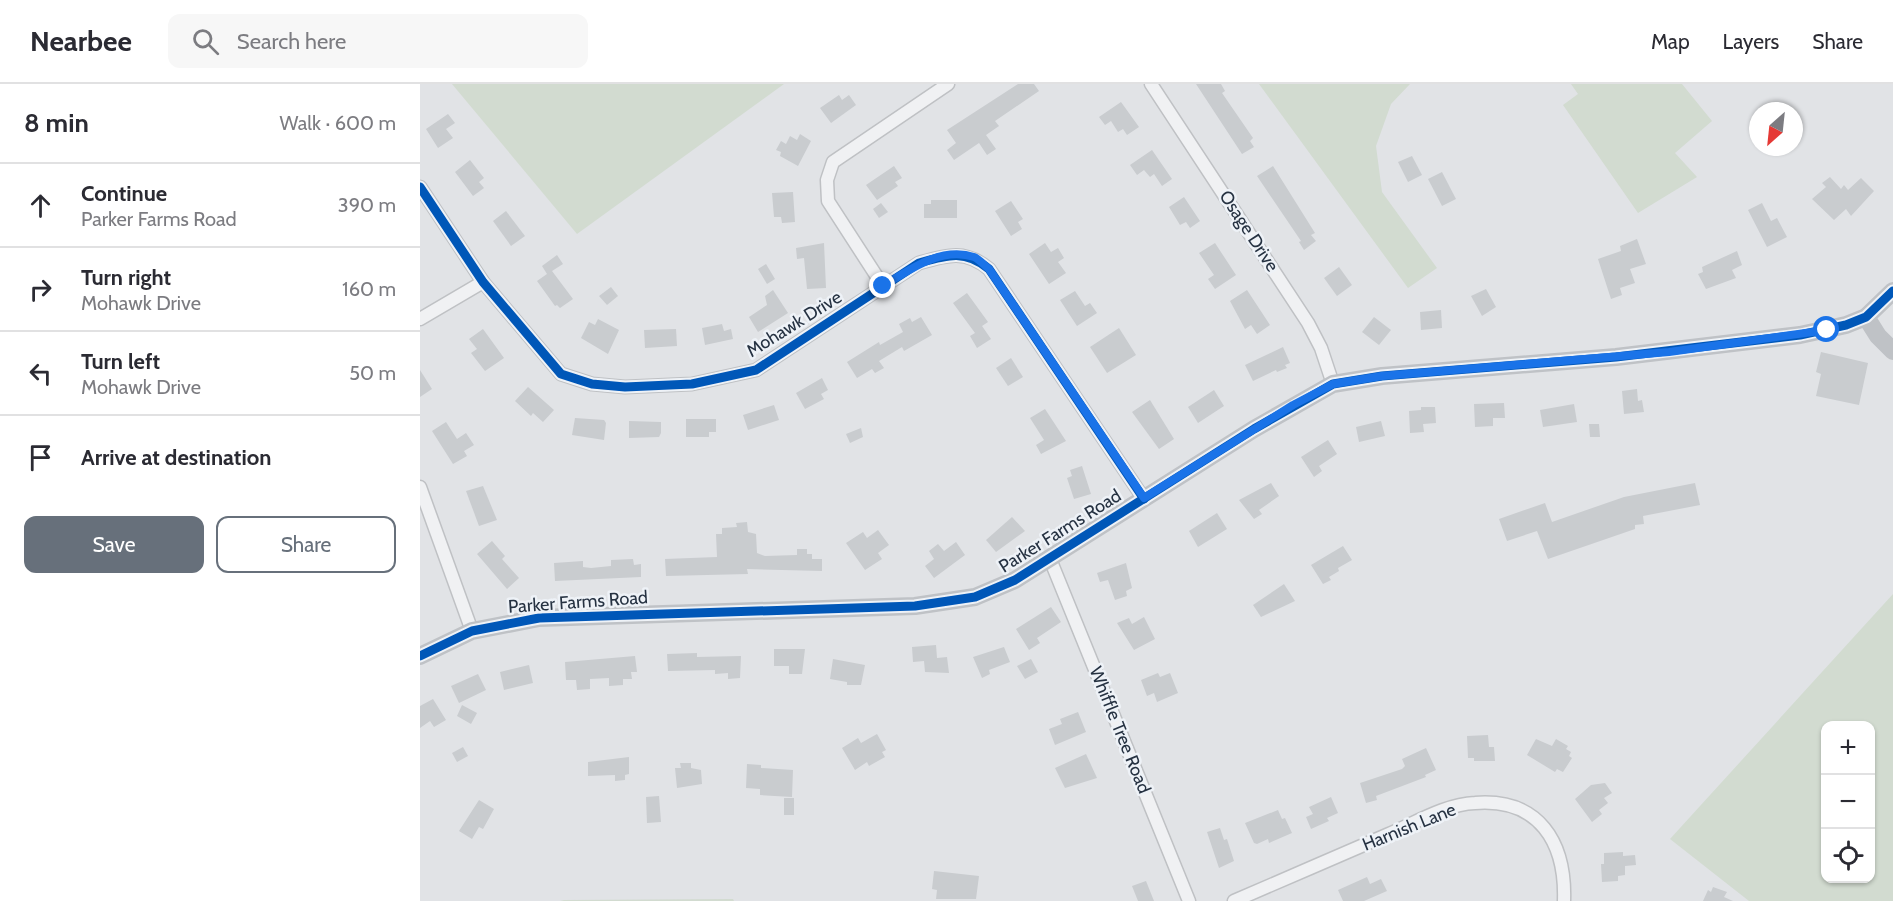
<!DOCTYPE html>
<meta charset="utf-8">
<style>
body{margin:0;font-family:Cabin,sans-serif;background:#f7f7f7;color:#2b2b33}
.controls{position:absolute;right:18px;bottom:18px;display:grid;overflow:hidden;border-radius:12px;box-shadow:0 2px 4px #0004}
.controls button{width:54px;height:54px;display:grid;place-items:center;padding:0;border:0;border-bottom:2px solid #e1e1e2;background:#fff;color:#2b2b33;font:30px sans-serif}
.compass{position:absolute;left:1329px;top:18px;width:54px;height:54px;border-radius:50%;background:#fff;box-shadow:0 2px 4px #0004;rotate:207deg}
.stop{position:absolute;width:18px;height:18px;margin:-14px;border:4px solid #1a73e8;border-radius:50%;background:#fff}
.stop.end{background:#1a73e8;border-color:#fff;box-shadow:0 2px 6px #0008}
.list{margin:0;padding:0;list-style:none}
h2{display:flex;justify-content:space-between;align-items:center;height:78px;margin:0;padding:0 24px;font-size:26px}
h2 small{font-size:20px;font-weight:400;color:#7c7c81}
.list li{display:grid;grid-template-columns:39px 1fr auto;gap:18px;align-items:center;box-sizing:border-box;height:84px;padding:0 24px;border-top:2px solid #e1e1e2}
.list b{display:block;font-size:22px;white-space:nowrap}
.list p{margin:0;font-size:20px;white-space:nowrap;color:#7c7c81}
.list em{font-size:20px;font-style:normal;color:#7c7c81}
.actions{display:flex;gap:12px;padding:18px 24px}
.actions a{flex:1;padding:14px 0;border:2px solid #67707b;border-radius:12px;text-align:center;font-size:21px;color:#67707b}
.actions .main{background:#67707b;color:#fff}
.icon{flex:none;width:33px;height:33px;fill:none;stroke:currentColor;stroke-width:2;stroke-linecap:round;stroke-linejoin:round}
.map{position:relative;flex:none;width:1473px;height:817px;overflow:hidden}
header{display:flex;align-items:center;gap:36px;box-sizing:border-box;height:84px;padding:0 30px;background:#fff;border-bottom:2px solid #e1e1e2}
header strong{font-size:28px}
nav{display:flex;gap:33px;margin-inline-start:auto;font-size:21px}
.search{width:420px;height:54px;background:#f7f7f7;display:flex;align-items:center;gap:15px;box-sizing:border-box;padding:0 21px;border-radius:12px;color:#7c7c81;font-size:22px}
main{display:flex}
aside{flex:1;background:#fff}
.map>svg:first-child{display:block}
</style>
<header>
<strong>Nearbee</strong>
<div class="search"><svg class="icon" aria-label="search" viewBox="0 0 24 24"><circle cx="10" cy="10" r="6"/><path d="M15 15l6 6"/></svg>Search here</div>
<nav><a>Map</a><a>Layers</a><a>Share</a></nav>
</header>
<main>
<aside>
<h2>8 min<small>Walk · 600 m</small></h2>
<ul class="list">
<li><svg class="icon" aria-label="ahead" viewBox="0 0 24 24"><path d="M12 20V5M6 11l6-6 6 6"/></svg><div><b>Continue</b><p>Parker Farms Road</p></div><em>390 m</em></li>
<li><svg class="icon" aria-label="right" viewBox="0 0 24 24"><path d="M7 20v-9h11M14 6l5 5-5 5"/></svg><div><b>Turn right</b><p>Mohawk Drive</p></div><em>160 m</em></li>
<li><svg class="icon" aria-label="left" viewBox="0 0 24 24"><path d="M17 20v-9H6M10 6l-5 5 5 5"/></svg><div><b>Turn left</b><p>Mohawk Drive</p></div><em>50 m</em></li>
<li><svg class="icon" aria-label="arrive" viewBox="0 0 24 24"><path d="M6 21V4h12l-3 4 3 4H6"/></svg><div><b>Arrive at destination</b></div></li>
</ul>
<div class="actions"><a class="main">Save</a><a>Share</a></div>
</aside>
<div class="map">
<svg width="1473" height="817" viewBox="0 0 1473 817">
<rect width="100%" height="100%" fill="#e1e3e6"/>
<g fill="#d2dbd0" fill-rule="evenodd">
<path d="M32 0H364L157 150Z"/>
<path d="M839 0H990L971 20 956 62 962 108 1017 184 988 204Z"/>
<path d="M1151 0H1262L1292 37 1255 69 1277 93 1218 129 1143 21 1158 10Z"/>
<path d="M1473 510V817H1329L1250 755ZM1406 642H1450V794H1406Z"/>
<path d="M313 815 314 817H140L144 816Z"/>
</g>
<g fill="#c9cccf">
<path d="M598 0H614L619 7 575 37 579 42 566 51 576 65 567 71 559 59 534 76 527 66 536 59 527 46Z"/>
<path d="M776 0H801L805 7 802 9 833 54 830 57 834 63 822 70Z"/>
<path d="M419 11 422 16 429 11 436 21 411 39 400 24Z"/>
<path d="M701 18 719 43 707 51 703 45 698 48 691 37 685 41 679 33Z"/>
<path d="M28 30 35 39 26 45 33 54 18 64 6 45Z"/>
<path d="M380 50 391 57 378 82 360 72 361 68 356 66 361 57 366 60 370 52 377 56Z"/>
<path d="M732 66 752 95 742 102 734 90 730 93 724 86 717 91 710 81Z"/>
<path d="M992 72 1002 91 988 98 978 78Z"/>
<path d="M50 76 64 94 59 98 64 104 53 112 35 88Z"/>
<path d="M474 82 482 94 475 98 478 102 457 116 446 101Z"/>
<path d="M853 82 895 149 891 151 896 157 884 166 879 158 881 157 837 92Z"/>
<path d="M1022 88 1036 115 1022 122 1008 95Z"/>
<path d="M1410 93 1421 105 1424 101 1428 106 1441 94 1454 107 1431 132 1426 125 1414 136 1392 115 1406 103 1402 99Z"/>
<path d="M373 108 375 138 362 139 361 133H354L352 109Z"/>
<path d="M764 113 780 137 770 144 766 138 760 141 749 123Z"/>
<path d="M511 116H537V134H504V120H511Z"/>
<path d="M591 117 603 135 598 138 602 145 591 152 575 127Z"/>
<path d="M461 119 468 128 459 134 453 125Z"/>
<path d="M1342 119 1351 137 1357 134 1367 153 1347 163 1328 126Z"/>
<path d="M86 127 105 152 91 162 73 137Z"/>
<path d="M1217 155 1226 180 1210 185 1215 199 1200 204 1202 211 1191 215 1178 175 1201 167 1200 162Z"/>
<path d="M404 159 406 204 387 205 384 174 377 175 376 164Z"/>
<path d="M625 159 631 168 638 164 644 174 638 178 646 189 629 200 609 170Z"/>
<path d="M795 159 816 191 795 205 788 195 794 191 779 169Z"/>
<path d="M1317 167 1322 181 1312 186 1316 194 1286 205 1278 190 1283 188 1282 183Z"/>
<path d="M137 171 143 180 132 187 153 215 140 224 137 221 135 222 117 197 127 190 122 182Z"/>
<path d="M346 180 355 195 347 200 338 185Z"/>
<path d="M919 183 932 201 917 212 904 194Z"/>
<path d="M191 203 198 212 187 221 179 212Z"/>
<path d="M1066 205 1076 223 1062 232 1051 212Z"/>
<path d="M353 206 368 229 338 248 329 233 347 221 345 212Z"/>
<path d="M827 206 850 241 837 250 831 241 825 245 810 217Z"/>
<path d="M655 207 665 222 670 219 677 229 657 242 640 216Z"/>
<path d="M547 209 568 238 562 242 571 255 557 264 550 252 555 249 533 219Z"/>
<path d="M1021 226 1022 244 1001 246 1000 228Z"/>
<path d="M501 233 512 251 484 267 482 263 459 277 464 284 455 289 452 285 437 294 427 278 459 258 460 261 483 248 479 240 490 234 492 238Z"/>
<path d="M954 233 971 246 959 261 942 248Z"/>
<path d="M178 235 199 246 188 270 161 254 169 238 175 241Z"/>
<path d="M302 240 304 247 311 245 313 255 285 261 282 244Z"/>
<path d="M699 244 716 271 687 289 670 263Z"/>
<path d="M63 245 84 274 65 287 51 269 57 265 49 255Z"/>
<path d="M256 245 257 262 225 264 224 246Z"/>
<path d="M863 263 870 279 865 281 867 284 857 288 856 286 833 297 825 281Z"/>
<path d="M1401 268 1448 279 1439 321 1396 312 1401 290 1396 288Z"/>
<path d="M591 274 603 293 588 302 576 284Z"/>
<path d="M0 286 12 305 0 313Z"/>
<path d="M402 294 408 306 401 310 404 315 385 325 376 309Z"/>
<path d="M108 303 134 326 123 338 113 329 111 332 95 317Z"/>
<path d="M1217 305 1218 317 1222 316 1224 328 1204 330 1202 307Z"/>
<path d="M794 306 804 322 778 339 768 323Z"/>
<path d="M730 316 754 355 739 365 712 328Z"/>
<path d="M1084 319 1085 334H1073V342L1055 343 1054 320Z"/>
<path d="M1154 320 1157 338 1123 343 1120 326Z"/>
<path d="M354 321 359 336 328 346 323 331Z"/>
<path d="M1001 323H1015L1016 339 1003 340 1004 348 990 349 989 327 1001 326Z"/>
<path d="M625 325 646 357 621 370 616 361 624 356 610 334Z"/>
<path d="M155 334 184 336 186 339 184 356 152 351Z"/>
<path d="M266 335H296V348H289V353H266Z"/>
<path d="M209 337 241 338V349L239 353 209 354Z"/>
<path d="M961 337 965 352 939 358 936 343Z"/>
<path d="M26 338 37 355 46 349 54 361 44 367 47 372 33 380 12 347Z"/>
<path d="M1169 340H1179L1180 353H1170Z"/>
<path d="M441 344 443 353 430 359 426 350Z"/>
<path d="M908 356 917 370 899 382 902 387 894 393 881 373Z"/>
<path d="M662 382 671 410 654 415 647 394 652 392 650 386Z"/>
<path d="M851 399 859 412 839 426 842 430 834 435 819 416Z"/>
<path d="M1275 399 1280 421 1223 432 1224 440 1215 441V445L1128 475 1117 447 1087 457 1079 435 1125 419 1132 438 1204 413Z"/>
<path d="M63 402 77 436 59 442 46 407Z"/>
<path d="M797 429 807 445 778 463 769 447Z"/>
<path d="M592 433 605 447 576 468 566 456Z"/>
<path d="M327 438 328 448 336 450 337 469 345 472 377 471V465H387V470H392V475H402V487L327 485 328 490 246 492 245 475 297 473 296 450H302V444L317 443 316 439Z"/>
<path d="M458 446 469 461 458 469 462 475 445 486 426 459 443 448 447 454Z"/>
<path d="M72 457 85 472 82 475 99 494 87 505 57 470Z"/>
<path d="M536 458 545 471 514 494 505 482 514 475 509 467 518 460 524 467Z"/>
<path d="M923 462 932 476 918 484 919 487 909 493 911 496 903 500 891 481Z"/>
<path d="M213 475 214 481 221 480V493L135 497 134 479 163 477V483L171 484 191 482V476Z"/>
<path d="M706 479 712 504 706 507 707 512 695 516 688 496 680 498 677 489Z"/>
<path d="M864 500 875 517 841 533 833 521Z"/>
<path d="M631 523 641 538 617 554 620 559 609 566 596 545Z"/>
<path d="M724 533 735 555 714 566 697 539 709 534 712 540Z"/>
<path d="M516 561 517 574 527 573 529 589 505 588 504 577 493 578 492 563Z"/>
<path d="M584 563 590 578 569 586 570 590 562 594 553 573Z"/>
<path d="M354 565H385L382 590H369V582H354Z"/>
<path d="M277 569V573L321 572 320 594 308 595V589L295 590V586L248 587 247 570Z"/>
<path d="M215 572 217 588H211L212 595H203V601L189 602V594L170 595V605L157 606 156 596H146L145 578Z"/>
<path d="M413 575 445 581 441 601H427V598L410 595Z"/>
<path d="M611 575 618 588 605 595 597 582Z"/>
<path d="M109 581 113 599 84 606 80 588Z"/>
<path d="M738 589 740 593 750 589 758 609 737 618 734 609 727 612 721 596Z"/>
<path d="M58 590 66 606 39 619 31 602Z"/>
<path d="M13 615 26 636 14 643 10 637 0 644V622Z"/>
<path d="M42 621 57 629 51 640 37 632Z"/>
<path d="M658 628 666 648 635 661 629 645 642 640 640 635Z"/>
<path d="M457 650 466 666 462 668 465 673 449 682 447 678 435 686 422 664 438 654 441 659Z"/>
<path d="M1068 651 1069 663H1074L1075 677H1054V674H1048L1047 652Z"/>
<path d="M1116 655 1132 662 1136 655 1148 662 1146 665 1151 668 1149 672 1152 674 1143 688 1137 685 1135 688 1107 671Z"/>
<path d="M43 663 48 672 37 678 32 669Z"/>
<path d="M1006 664 1016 686 1005 691 1006 693 956 712 957 716 946 719 940 699 982 685 985 682 982 675Z"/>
<path d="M666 670 677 694 645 704 635 684Z"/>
<path d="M209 673V690L205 691V696L195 697V691L168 692V678Z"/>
<path d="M260 679H271V684L281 686 282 700 257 704 255 684H261Z"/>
<path d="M327 680 341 681V684L373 686 372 713 340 711V705L326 704Z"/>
<path d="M1185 699 1192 709 1184 714 1188 719 1179 726 1182 730 1172 738 1155 715 1171 701Z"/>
<path d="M239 712 241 738 227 739 226 713Z"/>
<path d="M911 713 918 729 907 734 909 737 891 745 886 733 893 730 889 723Z"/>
<rect x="364" y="714" width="10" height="17"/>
<path d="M59 716 74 725 63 745 59 743 52 755 39 747Z"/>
<path d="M858 726 862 735 865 734 872 749 849 759 848 755 837 760 834 759 825 739Z"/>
<path d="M800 744 804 756 807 755 814 777 799 784 787 748Z"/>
<path d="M1203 768V772L1215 771 1216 781 1205 782V791L1198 792V797L1182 798 1181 780H1184V769Z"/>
<path d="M514 787 559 792 556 815H516L517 806 512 805Z"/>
<path d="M947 793 950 800 961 795 967 807 944 817H923L918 806Z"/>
<path d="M726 797 734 817H718L712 802Z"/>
<path d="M1293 803 1307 808 1304 813 1313 817H1283L1288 806 1291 808Z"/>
</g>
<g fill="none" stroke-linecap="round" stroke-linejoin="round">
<g stroke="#bfc1c4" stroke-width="15">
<g id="street">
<path d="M731 0 888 239 901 264 913 300"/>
<path d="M0 103 63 198 141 290 172 300 205 303 272 300 336 286 499 179C527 171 545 165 569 185L724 415"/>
<path d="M463 202 408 117 407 96 413 78 528 0"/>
<path d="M0 235 63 198"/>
<path d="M0 403 52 547"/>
<path d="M630 475 769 817"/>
<path d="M814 817C866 795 917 772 969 750 995 739 1026 720 1055 719 1119 714 1146 758 1144 817"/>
</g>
</g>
<use href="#street" stroke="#f0f1f3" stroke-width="12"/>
<g stroke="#bfc2c6" stroke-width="18">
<path d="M1446 233 1458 252 1473 267"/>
<path d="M0 572 52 547 119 534 495 522 555 513 595 496 834 345 913 300 962 292 1196 273 1380 251 1426 241 1446 233 1473 207"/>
</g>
<g stroke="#eef2f7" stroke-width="13">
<g id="cycleway">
<path d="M0 103 63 198 141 290 172 300 205 303 272 300 336 286 499 179C527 171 545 165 569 185L724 415"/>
<path d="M0 572 52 547 119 534 495 522 555 513 595 496 834 345 913 300 962 292 1196 273 1380 251 1426 241 1446 233 1473 207"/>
</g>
</g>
<use href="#cycleway" stroke="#0057b8" stroke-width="9"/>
</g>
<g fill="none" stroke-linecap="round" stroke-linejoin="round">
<path stroke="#1a73e8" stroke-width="8" d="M463 202C489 186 521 162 554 173 559 175 564 181 569 185L724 414 873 321 913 300 962 292 1249 268 1407 246"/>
</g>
<g text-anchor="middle" stroke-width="5" stroke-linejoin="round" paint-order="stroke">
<g font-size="18" fill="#263242" stroke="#eef2f7">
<text transform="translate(829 147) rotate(57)" y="6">Osage Drive</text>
<text transform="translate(374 240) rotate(-32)" y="6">Mohawk Drive</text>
<text transform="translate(640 447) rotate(-32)" y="6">Parker Farms Road</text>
<text transform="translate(158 518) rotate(-4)" y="6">Parker Farms Road</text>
<text transform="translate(700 646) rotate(68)" y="6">Whiffle Tree Road</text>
<text transform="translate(989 743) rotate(-22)" y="6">Harnish Lane</text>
</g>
</g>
</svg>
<div class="controls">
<button>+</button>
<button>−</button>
<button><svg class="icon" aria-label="locate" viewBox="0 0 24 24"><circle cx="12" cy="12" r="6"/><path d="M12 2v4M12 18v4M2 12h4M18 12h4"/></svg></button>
</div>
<svg class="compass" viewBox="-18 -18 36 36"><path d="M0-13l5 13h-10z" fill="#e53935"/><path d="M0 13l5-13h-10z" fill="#7c7c81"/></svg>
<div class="stop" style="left:1407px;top:246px"></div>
<div class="stop end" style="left:463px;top:202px"></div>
</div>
</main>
